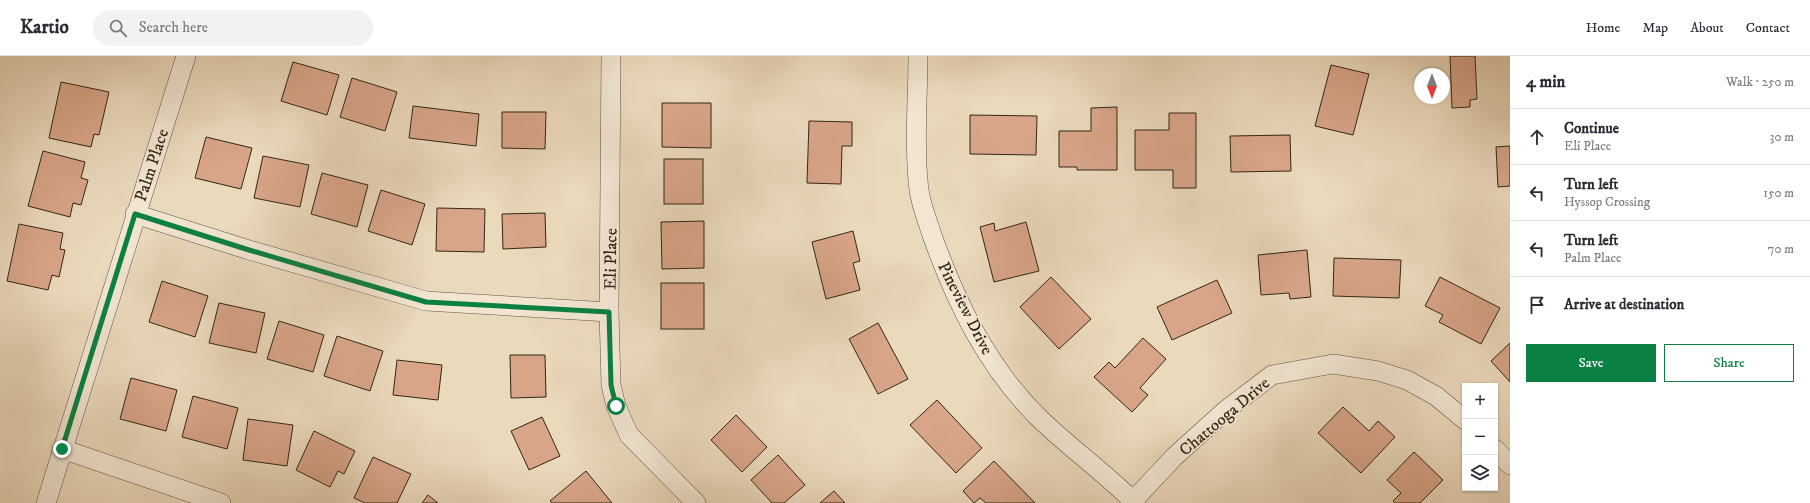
<!DOCTYPE html>
<meta charset="utf-8">
<style>
body{margin:0;font-family:"IM FELL DW Pica",serif;background:#f2f2f3;color:#2b2b33}
.controls{position:absolute;right:12px;bottom:12px;display:grid;overflow:hidden;border-radius:0px;box-shadow:0 1px 3px #0004}
.controls button{width:36px;height:36px;display:grid;place-items:center;padding:0;border:0;border-bottom:1px solid #e1e1e2;background:#fff;color:#2b2b33;font:20px sans-serif}
.compass{position:absolute;left:1414px;top:12px;width:36px;height:36px;border-radius:50%;background:#fff;box-shadow:0 1px 3px #0004;rotate:180deg}
.stop{position:absolute;width:12px;height:12px;margin:-9px;border:3px solid #0b8043;border-radius:50%;background:#fff}
.stop.end{background:#0b8043;border-color:#fff;box-shadow:0 1px 4px #0008}
.list{margin:0;padding:0;list-style:none}
h2{display:flex;justify-content:space-between;align-items:center;height:52px;margin:0;padding:0 16px;font-size:17px}
h2 small{font-size:13px;font-weight:400;color:#7c7c81}
.list li{display:grid;grid-template-columns:26px 1fr auto;gap:12px;align-items:center;box-sizing:border-box;height:56px;padding:0 16px;border-top:1px solid #e1e1e2}
.list b{display:block;font-size:15px;white-space:nowrap}
.list p{margin:0;font-size:13px;white-space:nowrap;color:#7c7c81}
.list em{font-size:13px;font-style:normal;color:#7c7c81}
.actions{display:flex;gap:8px;padding:12px 16px}
.actions a{flex:1;padding:9px 0;border:1px solid #0b8043;border-radius:0px;text-align:center;font-size:14px;color:#0b8043}
.actions .main{background:#0b8043;color:#fff}
.icon{flex:none;width:22px;height:22px;fill:none;stroke:currentColor;stroke-width:2;stroke-linecap:round;stroke-linejoin:round}
.map{position:relative;flex:none;width:1510px;height:447px;overflow:hidden}
header{display:flex;align-items:center;gap:24px;box-sizing:border-box;height:56px;padding:0 20px;background:#fff;border-bottom:1px solid #e1e1e2}
header strong{font-size:19px}
nav{display:flex;gap:22px;margin-inline-start:auto;font-size:14px}
.search{width:280px;height:36px;background:#f2f2f3;display:flex;align-items:center;gap:10px;box-sizing:border-box;padding:0 14px;border-radius:22px;color:#7c7c81;font-size:15px}
main{display:flex}
aside{flex:1;background:#fff}
.map>svg:first-child{display:block}
</style>
<header>
<strong>Kartio</strong>
<div class="search"><svg class="icon" aria-label="search" viewBox="0 0 24 24"><circle cx="10" cy="10" r="6"/><path d="M15 15l6 6"/></svg>Search here</div>
<nav><a>Home</a><a>Map</a><a>About</a><a>Contact</a></nav>
</header>
<main>
<div class="map">
<svg width="1510" height="447" viewBox="0 0 1510 447">
<rect width="100%" height="100%" fill="#ebd9bc"/>
<filter id="stains"><feTurbulence type="fractalNoise" baseFrequency=".005" numOctaves="4"/><feColorMatrix values="0 0 0 0 .2 0 0 0 0 .09 0 0 0 0 .02 0 0 0 .5 -.17"/></filter>
<radialGradient id="worn" r=".72"><stop offset=".6" stop-color="#630" stop-opacity="0"/><stop offset="1" stop-color="#630" stop-opacity=".3"/></radialGradient>
<g fill="#d8a588" stroke="#332615">
<path d="M1450 0H1475L1477 43 1470 44V51L1452 52Z"/>
<path d="M293 6 339 19 327 59 281 45Z"/>
<path d="M1331 9 1369 18 1353 79 1315 70Z"/>
<path d="M352 22 397 36 385 75 340 61Z"/>
<path d="M61 26 109 36 99 79 94 78 91 91 49 82Z"/>
<path d="M662 47H711V92L662 91Z"/>
<path d="M413 50 479 58 476 90 409 82Z"/>
<path d="M1117 51V114H1077V111H1059V75H1091V52Z"/>
<path d="M502 56H546L545 93 502 92Z"/>
<path d="M1169 57H1196V132H1173V114H1135V74H1169Z"/>
<path d="M970 59 1037 60 1036 99 970 98Z"/>
<path d="M809 65 852 66V90H842L841 128 807 127Z"/>
<path d="M1290 79 1291 115 1231 116 1230 80Z"/>
<path d="M206 81 252 92 241 133 195 122Z"/>
<path d="M1510 90V130L1498 131 1496 91Z"/>
<path d="M43 95 85 106 81 122 88 124 81 149 73 147 70 161 28 150Z"/>
<path d="M263 100 309 109 300 151 254 142Z"/>
<rect x="664" y="103" width="39" height="45"/>
<path d="M322 117 368 129 357 171 311 158Z"/>
<path d="M381 134 425 148 412 189 368 175Z"/>
<path d="M437 152 485 153 484 196 436 195Z"/>
<path d="M545 157 546 191 503 193 502 158Z"/>
<path d="M704 165V212L662 213 661 166Z"/>
<path d="M1026 166 1039 215 994 226 980 171 994 167 995 175Z"/>
<path d="M19 168 63 177 60 193 65 194 59 221 52 219 48 234 7 225Z"/>
<path d="M853 175 860 205 853 207 860 234 826 243 812 186Z"/>
<path d="M1307 194 1311 241 1290 243 1289 237 1261 239 1258 199Z"/>
<path d="M1334 202 1401 204 1399 242 1333 240Z"/>
<path d="M1051 221 1091 263 1059 293 1020 251Z"/>
<path d="M1440 221 1500 252 1481 288 1439 266 1443 259 1425 250Z"/>
<path d="M1217 224 1232 257 1172 284 1157 251Z"/>
<path d="M162 225 208 240 195 281 149 266Z"/>
<rect x="661" y="227" width="43" height="46"/>
<path d="M219 247 265 257 256 297 209 287Z"/>
<path d="M279 265 324 279 313 316 267 303Z"/>
<path d="M878 267 908 323 878 338 849 283Z"/>
<path d="M337 280 383 295 370 335 324 320Z"/>
<path d="M1143 282 1166 303 1140 332 1148 339 1132 356 1094 321 1109 306 1115 312Z"/>
<path d="M1510 287V326L1491 305Z"/>
<path d="M510 299H545L546 341 511 342Z"/>
<path d="M397 304 442 309 438 344 393 339Z"/>
<path d="M131 322 177 334 166 375 120 363Z"/>
<path d="M193 340 238 352 227 393 182 381Z"/>
<path d="M937 344 982 392 956 417 910 369Z"/>
<path d="M1343 351 1369 375 1378 365 1395 381 1361 417 1318 377Z"/>
<path d="M736 359 767 391 742 416 711 384Z"/>
<path d="M542 361 560 400 529 414 511 375Z"/>
<path d="M248 363 293 369 287 410 243 404Z"/>
<path d="M314 375 355 395 344 418 338 415 330 431 296 414Z"/>
<path d="M1414 396 1443 424 1420 447H1395L1393 445 1401 437 1387 424Z"/>
<path d="M778 399 805 429 784 447H772L751 424Z"/>
<path d="M373 401 411 418 397 447H365L354 442Z"/>
<path d="M994 405 1035 447H986L980 442 974 447 963 435Z"/>
<path d="M586 415 612 447H552L550 445Z"/>
<path d="M834 435 845 447H820Z"/>
<path d="M428 439 438 447H422Z"/>
</g>
<g fill="none" stroke-linecap="round" stroke-linejoin="round">
<g stroke="#61533f" stroke-width="20">
<g id="street">
<path d="M611 0 609 256 611 329 616 350 629 379 696 447"/>
<path d="M918 0C918 41 914 83 918 124 919 143 926 161 932 179 956 247 988 312 1040 363 1070 392 1105 417 1135 447"/>
<path d="M135 158 249 194 426 245 609 256"/>
<path d="M62 393 221 447"/>
<path d="M1495 393 1510 409"/>
<path d="M46 447 186 0"/>
<path d="M1131 447 1174 401 1226 354 1272 319 1333 308 1378 315 1407 324 1436 340 1465 364"/>
</g>
</g>
<use href="#street" stroke="#f2e6d3" stroke-width="19"/>
</g>
<g fill="none" stroke-linecap="round" stroke-linejoin="round">
<path stroke="#0b8043" stroke-width="5" d="M62 393 135 158 249 194 426 246 609 256 611 329 616 350"/>
</g>
<g text-anchor="middle" stroke-width="3.5" stroke-linejoin="round" paint-order="stroke">
<g font-size="17" fill="#332615" stroke="#f2e6d3">
<text transform="translate(151 109) rotate(-72)" y="6">Palm Place</text>
<text transform="translate(610 203) rotate(-89)" y="6">Eli Place</text>
<text transform="translate(966 252) rotate(63)" y="6">Pineview Drive</text>
<text transform="translate(1224 360) rotate(-40)" y="6">Chattooga Drive</text>
</g>
</g>
<rect width="100%" height="100%" filter="url(#stains)"/>
<rect width="100%" height="100%" fill="url(#worn)"/>
</svg>
<div class="controls">
<button>+</button>
<button>−</button>
<button><svg class="icon" aria-label="layers" viewBox="0 0 24 24"><path d="M12 4l9 5-9 5-9-5zM3 14l9 5 9-5"/></svg></button>
</div>
<svg class="compass" viewBox="-18 -18 36 36"><path d="M0-13l5 13h-10z" fill="#e53935"/><path d="M0 13l5-13h-10z" fill="#7c7c81"/></svg>
<div class="stop" style="left:616px;top:350px"></div>
<div class="stop end" style="left:62px;top:393px"></div>
</div>
<aside>
<h2>4 min<small>Walk · 250 m</small></h2>
<ul class="list">
<li><svg class="icon" aria-label="ahead" viewBox="0 0 24 24"><path d="M12 20V5M6 11l6-6 6 6"/></svg><div><b>Continue</b><p>Eli Place</p></div><em>30 m</em></li>
<li><svg class="icon" aria-label="left" viewBox="0 0 24 24"><path d="M17 20v-9H6M10 6l-5 5 5 5"/></svg><div><b>Turn left</b><p>Hyssop Crossing</p></div><em>150 m</em></li>
<li><svg class="icon" aria-label="left" viewBox="0 0 24 24"><path d="M17 20v-9H6M10 6l-5 5 5 5"/></svg><div><b>Turn left</b><p>Palm Place</p></div><em>70 m</em></li>
<li><svg class="icon" aria-label="arrive" viewBox="0 0 24 24"><path d="M6 21V4h12l-3 4 3 4H6"/></svg><div><b>Arrive at destination</b></div></li>
</ul>
<div class="actions"><a class="main">Save</a><a>Share</a></div>
</aside>
</main>
